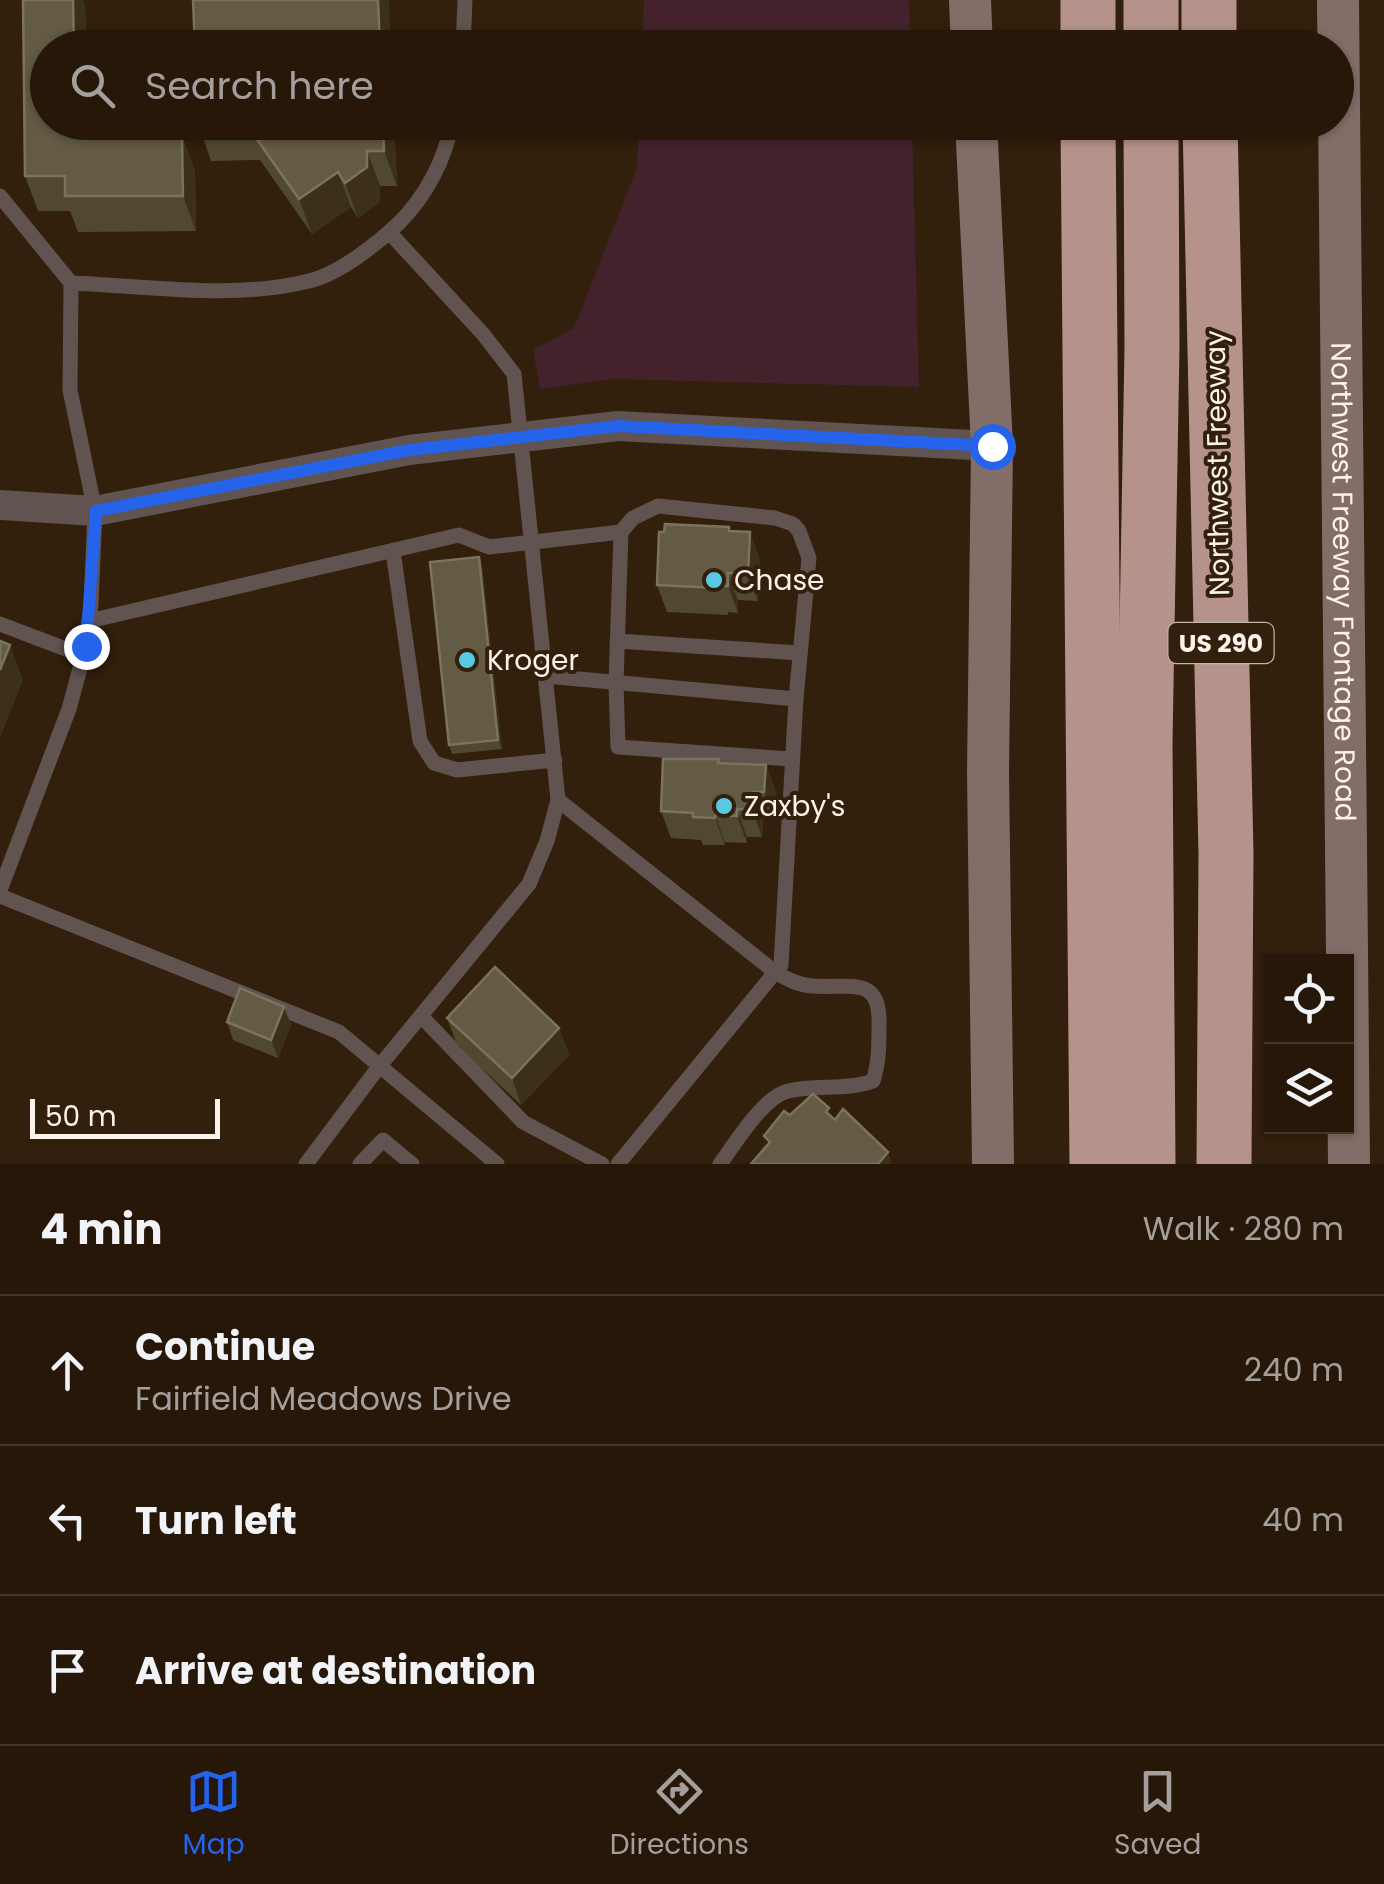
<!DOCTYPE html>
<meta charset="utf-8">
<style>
body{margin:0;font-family:Poppins,sans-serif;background:#322417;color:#f1f3f6}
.controls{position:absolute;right:30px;bottom:30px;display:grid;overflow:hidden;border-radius:0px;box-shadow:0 2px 8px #0004}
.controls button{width:90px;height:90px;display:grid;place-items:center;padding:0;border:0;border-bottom:2px solid #42362a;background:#261709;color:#f1f3f6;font:50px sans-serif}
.scale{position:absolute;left:30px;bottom:25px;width:190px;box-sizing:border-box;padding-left:10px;border:5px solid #fef3ea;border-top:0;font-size:28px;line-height:35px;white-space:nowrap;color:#fef3ea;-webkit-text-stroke:8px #321f0c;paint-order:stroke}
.stop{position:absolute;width:30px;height:30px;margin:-22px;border:8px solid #2563eb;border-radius:50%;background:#fff}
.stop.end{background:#2563eb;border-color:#fff;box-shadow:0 2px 10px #0008}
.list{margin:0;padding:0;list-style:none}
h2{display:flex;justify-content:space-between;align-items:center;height:130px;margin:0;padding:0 40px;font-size:42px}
h2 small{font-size:32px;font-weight:400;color:#a49f9c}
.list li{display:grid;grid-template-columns:65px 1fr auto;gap:30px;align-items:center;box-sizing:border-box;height:150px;padding:0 40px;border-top:2px solid #42362a}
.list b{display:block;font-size:38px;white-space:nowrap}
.list p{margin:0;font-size:32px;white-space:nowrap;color:#a49f9c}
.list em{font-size:32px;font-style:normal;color:#a49f9c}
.icon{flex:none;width:55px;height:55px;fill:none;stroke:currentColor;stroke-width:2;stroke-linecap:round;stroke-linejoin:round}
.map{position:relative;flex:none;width:1384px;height:1164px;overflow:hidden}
.search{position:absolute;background:#261709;box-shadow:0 2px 8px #0004;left:30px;right:30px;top:30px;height:110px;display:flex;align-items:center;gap:25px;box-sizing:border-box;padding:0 35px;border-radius:55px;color:#a49f9c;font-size:38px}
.sheet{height:580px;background:#261709}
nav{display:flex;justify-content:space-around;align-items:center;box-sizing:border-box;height:140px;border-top:2px solid #42362a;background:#261709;font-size:28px;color:#a49f9c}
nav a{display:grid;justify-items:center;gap:5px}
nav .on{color:#2563eb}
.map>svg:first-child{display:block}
</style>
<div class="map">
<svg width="1384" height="1164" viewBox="0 0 1384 1164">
<rect width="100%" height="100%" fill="#321f0c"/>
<g fill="#44222c">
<path d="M644 0H909L911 47H642Z"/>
<path d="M639 123H912L919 387 612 379 540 389 533 350 574 328 637 168Z"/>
</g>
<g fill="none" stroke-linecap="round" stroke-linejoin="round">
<g stroke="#605350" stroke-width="15">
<path d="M463 48 465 0"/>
<path d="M0 196 71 283 70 390 95 511 91 605 86 646 69 709 0 890"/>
<path d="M71 283C149 286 233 300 309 281 339 274 377 244 399 223 426 196 445 160 452 122"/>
<path d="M621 532 633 518 658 506 775 518 793 524 799 531 809 558 796 699"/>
<path d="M393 551 420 741 434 763 457 770 555 760"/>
<path d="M89 621 459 535 489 547 621 532 616 683 618 747 791 759"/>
<path d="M0 624 84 656"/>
<path d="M617 641 800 653"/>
<path d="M546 676 796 699 781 965 618 1164"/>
<path d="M558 800 775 972C787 979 798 985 812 986 849 989 881 974 879 1025 879 1045 879 1063 873 1081 846 1091 816 1084 788 1091 763 1097 735 1144 720 1164"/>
<path d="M0 896 339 1032 497 1164"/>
<path d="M421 1016 523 1122 602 1164"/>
<path d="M306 1164 378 1068 529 884 547 841 558 800 514 374 483 334 389 232"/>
<path d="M360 1164 383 1140 412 1164"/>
</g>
<path stroke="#605350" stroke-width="30" d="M0 505 95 511 409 450 618 426 992 446"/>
<g stroke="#836d68" stroke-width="42">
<path d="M970 0 972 48"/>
<path id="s1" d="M1338 0 1349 1164"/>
<path d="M976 122 992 446 988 772 993 1164"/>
</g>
<g stroke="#b5938b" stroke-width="55">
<path d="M1088 0V48"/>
<path d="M1151 0V48"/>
<path d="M1209 0V48"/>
<path d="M1088 122 1097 1164"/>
<path d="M1210 122 1226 854 1224 1164"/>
<path d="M1148 1164 1145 742 1152 347 1151 122"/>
</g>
</g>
<g fill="#50492f">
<path d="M23 0H83L85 5 86 48H48V122H134V137L182 136 195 171 196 231 78 232 70 211H38L25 176Z"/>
<path d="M198 122H394L397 186H380V202L358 218 351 207 312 234 260 160 211 161Z"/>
<path d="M729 527 731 531 760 559 758 601 738 600V613L728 612V615L667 612 657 585Z"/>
<path d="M479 557 482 566 502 749 452 754 449 745Z"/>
<path d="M720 763 766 765 776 792 774 819H763L762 837H747V843L725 842V845H703L701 840 671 838 661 811Z"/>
<path d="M284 1007 291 1025 278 1058 233 1040 227 1022Z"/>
<path d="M447 1018 559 1028 569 1055 521 1105 457 1045Z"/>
</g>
<g fill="#3c3019">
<path d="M73 0H83L85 5 86 48H74Z"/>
<path d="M378 0H389L391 48H380Z"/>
<path d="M122 122 134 124 135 172 122 137Z"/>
<path d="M383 122H394L397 186 384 151Z"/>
<path d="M182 136 195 171 196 231 183 196Z"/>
<path d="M367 151 380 186V202L358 218 345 183Z"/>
<path d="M338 172 351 207 312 234 299 199Z"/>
<path d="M750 532 760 559 758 601 748 574Z"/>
<path d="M479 557 482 566 502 749 498 740Z"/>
<path d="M728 573 738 600V613L728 586Z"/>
<path d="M10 645 23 680 0 738V670Z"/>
<path d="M766 765 776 792 774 819 764 792Z"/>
<path d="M753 792 763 819 762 837 752 810Z"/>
<path d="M737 809 747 837V843L737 816Z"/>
<path d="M715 815 725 842V845L715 818Z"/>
<path d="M284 1007 291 1025 278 1058 271 1040Z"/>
<path d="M559 1028 569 1055 521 1105 512 1078Z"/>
<path d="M888 1152 892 1164H878Z"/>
</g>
<g fill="#635b43" stroke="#7b735d" stroke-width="2.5">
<path d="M23 0H73L74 48H48V122H122V137L182 136 183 196H65V176H25Z"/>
<path d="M193 0H378L380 48H195Z"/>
<path d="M198 122H383L384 151H367V167L345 183 338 172 299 199 247 125 198 126Z"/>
<path d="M665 524 729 527V531L750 532 748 574 728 573V586L718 585V588L657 585 659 532H664Z"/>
<path d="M479 557 498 740 449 745 430 562Z"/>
<path d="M0 641 10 645 0 670Z"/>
<path d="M663 759H719L718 763 766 765 764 792H753L752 810 737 809V816L715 815V818L693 817V813L661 811Z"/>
<path d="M495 967 559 1028 512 1078 447 1018Z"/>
<path d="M240 988 284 1007 271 1040 227 1022Z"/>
<path d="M813 1094 829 1108 826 1112 835 1120 843 1109 888 1152 878 1164H751L770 1142 764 1136 784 1111 790 1115Z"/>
</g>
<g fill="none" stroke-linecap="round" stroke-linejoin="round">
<path stroke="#2563eb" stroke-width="12" d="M86 646 96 511 409 450 618 426 992 446"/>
</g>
<g fill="#58c9e3" stroke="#321f0c" stroke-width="4">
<circle cx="714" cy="580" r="10"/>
<circle cx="467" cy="660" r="10"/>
<circle cx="724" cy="806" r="10"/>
</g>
<g text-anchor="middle" stroke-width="8" stroke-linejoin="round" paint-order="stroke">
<rect fill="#321f0c" stroke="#c1b3a7" stroke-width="2.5" x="1168.5" y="623" width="105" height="40" rx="8"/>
<g font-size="25" font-weight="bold" fill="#fef3ea">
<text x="1221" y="652">US 290</text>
</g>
<g font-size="28" fill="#fef3ea" stroke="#321f0c">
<text transform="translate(1217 463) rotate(-91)" y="10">Northwest Freeway</text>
<text dy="10" stroke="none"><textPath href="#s1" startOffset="582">Northwest Freeway Frontage Road</textPath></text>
</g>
<g font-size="28" fill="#fef3ea" stroke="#321f0c" text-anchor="start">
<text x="734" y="590">Chase</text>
<text x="487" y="670">Kroger</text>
<text x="744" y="816">Zaxby's</text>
</g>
</g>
</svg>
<div class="controls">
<button><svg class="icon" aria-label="locate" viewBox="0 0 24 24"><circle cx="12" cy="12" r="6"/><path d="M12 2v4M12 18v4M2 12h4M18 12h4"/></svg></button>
<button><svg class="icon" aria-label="layers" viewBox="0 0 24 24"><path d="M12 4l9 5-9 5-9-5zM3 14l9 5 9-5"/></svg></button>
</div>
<div class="scale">50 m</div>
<div class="stop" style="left:992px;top:446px"></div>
<div class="stop end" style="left:86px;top:646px"></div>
<div class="search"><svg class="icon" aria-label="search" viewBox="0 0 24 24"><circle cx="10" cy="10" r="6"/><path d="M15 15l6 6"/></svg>Search here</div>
</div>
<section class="sheet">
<h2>4 min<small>Walk · 280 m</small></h2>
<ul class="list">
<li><svg class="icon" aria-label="ahead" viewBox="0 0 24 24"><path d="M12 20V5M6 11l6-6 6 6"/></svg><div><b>Continue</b><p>Fairfield Meadows Drive</p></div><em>240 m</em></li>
<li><svg class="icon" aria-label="left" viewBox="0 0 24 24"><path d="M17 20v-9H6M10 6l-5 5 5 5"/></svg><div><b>Turn left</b></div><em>40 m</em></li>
<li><svg class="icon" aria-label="arrive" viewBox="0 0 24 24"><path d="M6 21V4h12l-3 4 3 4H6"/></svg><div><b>Arrive at destination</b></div></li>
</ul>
</section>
<nav>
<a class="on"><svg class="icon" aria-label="map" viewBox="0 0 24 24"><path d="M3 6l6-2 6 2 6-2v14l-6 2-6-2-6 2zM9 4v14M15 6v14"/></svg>Map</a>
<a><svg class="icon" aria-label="directions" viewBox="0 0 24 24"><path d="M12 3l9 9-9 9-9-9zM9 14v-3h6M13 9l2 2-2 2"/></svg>Directions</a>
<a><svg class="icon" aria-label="saved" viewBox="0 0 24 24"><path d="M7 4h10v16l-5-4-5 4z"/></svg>Saved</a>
</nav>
